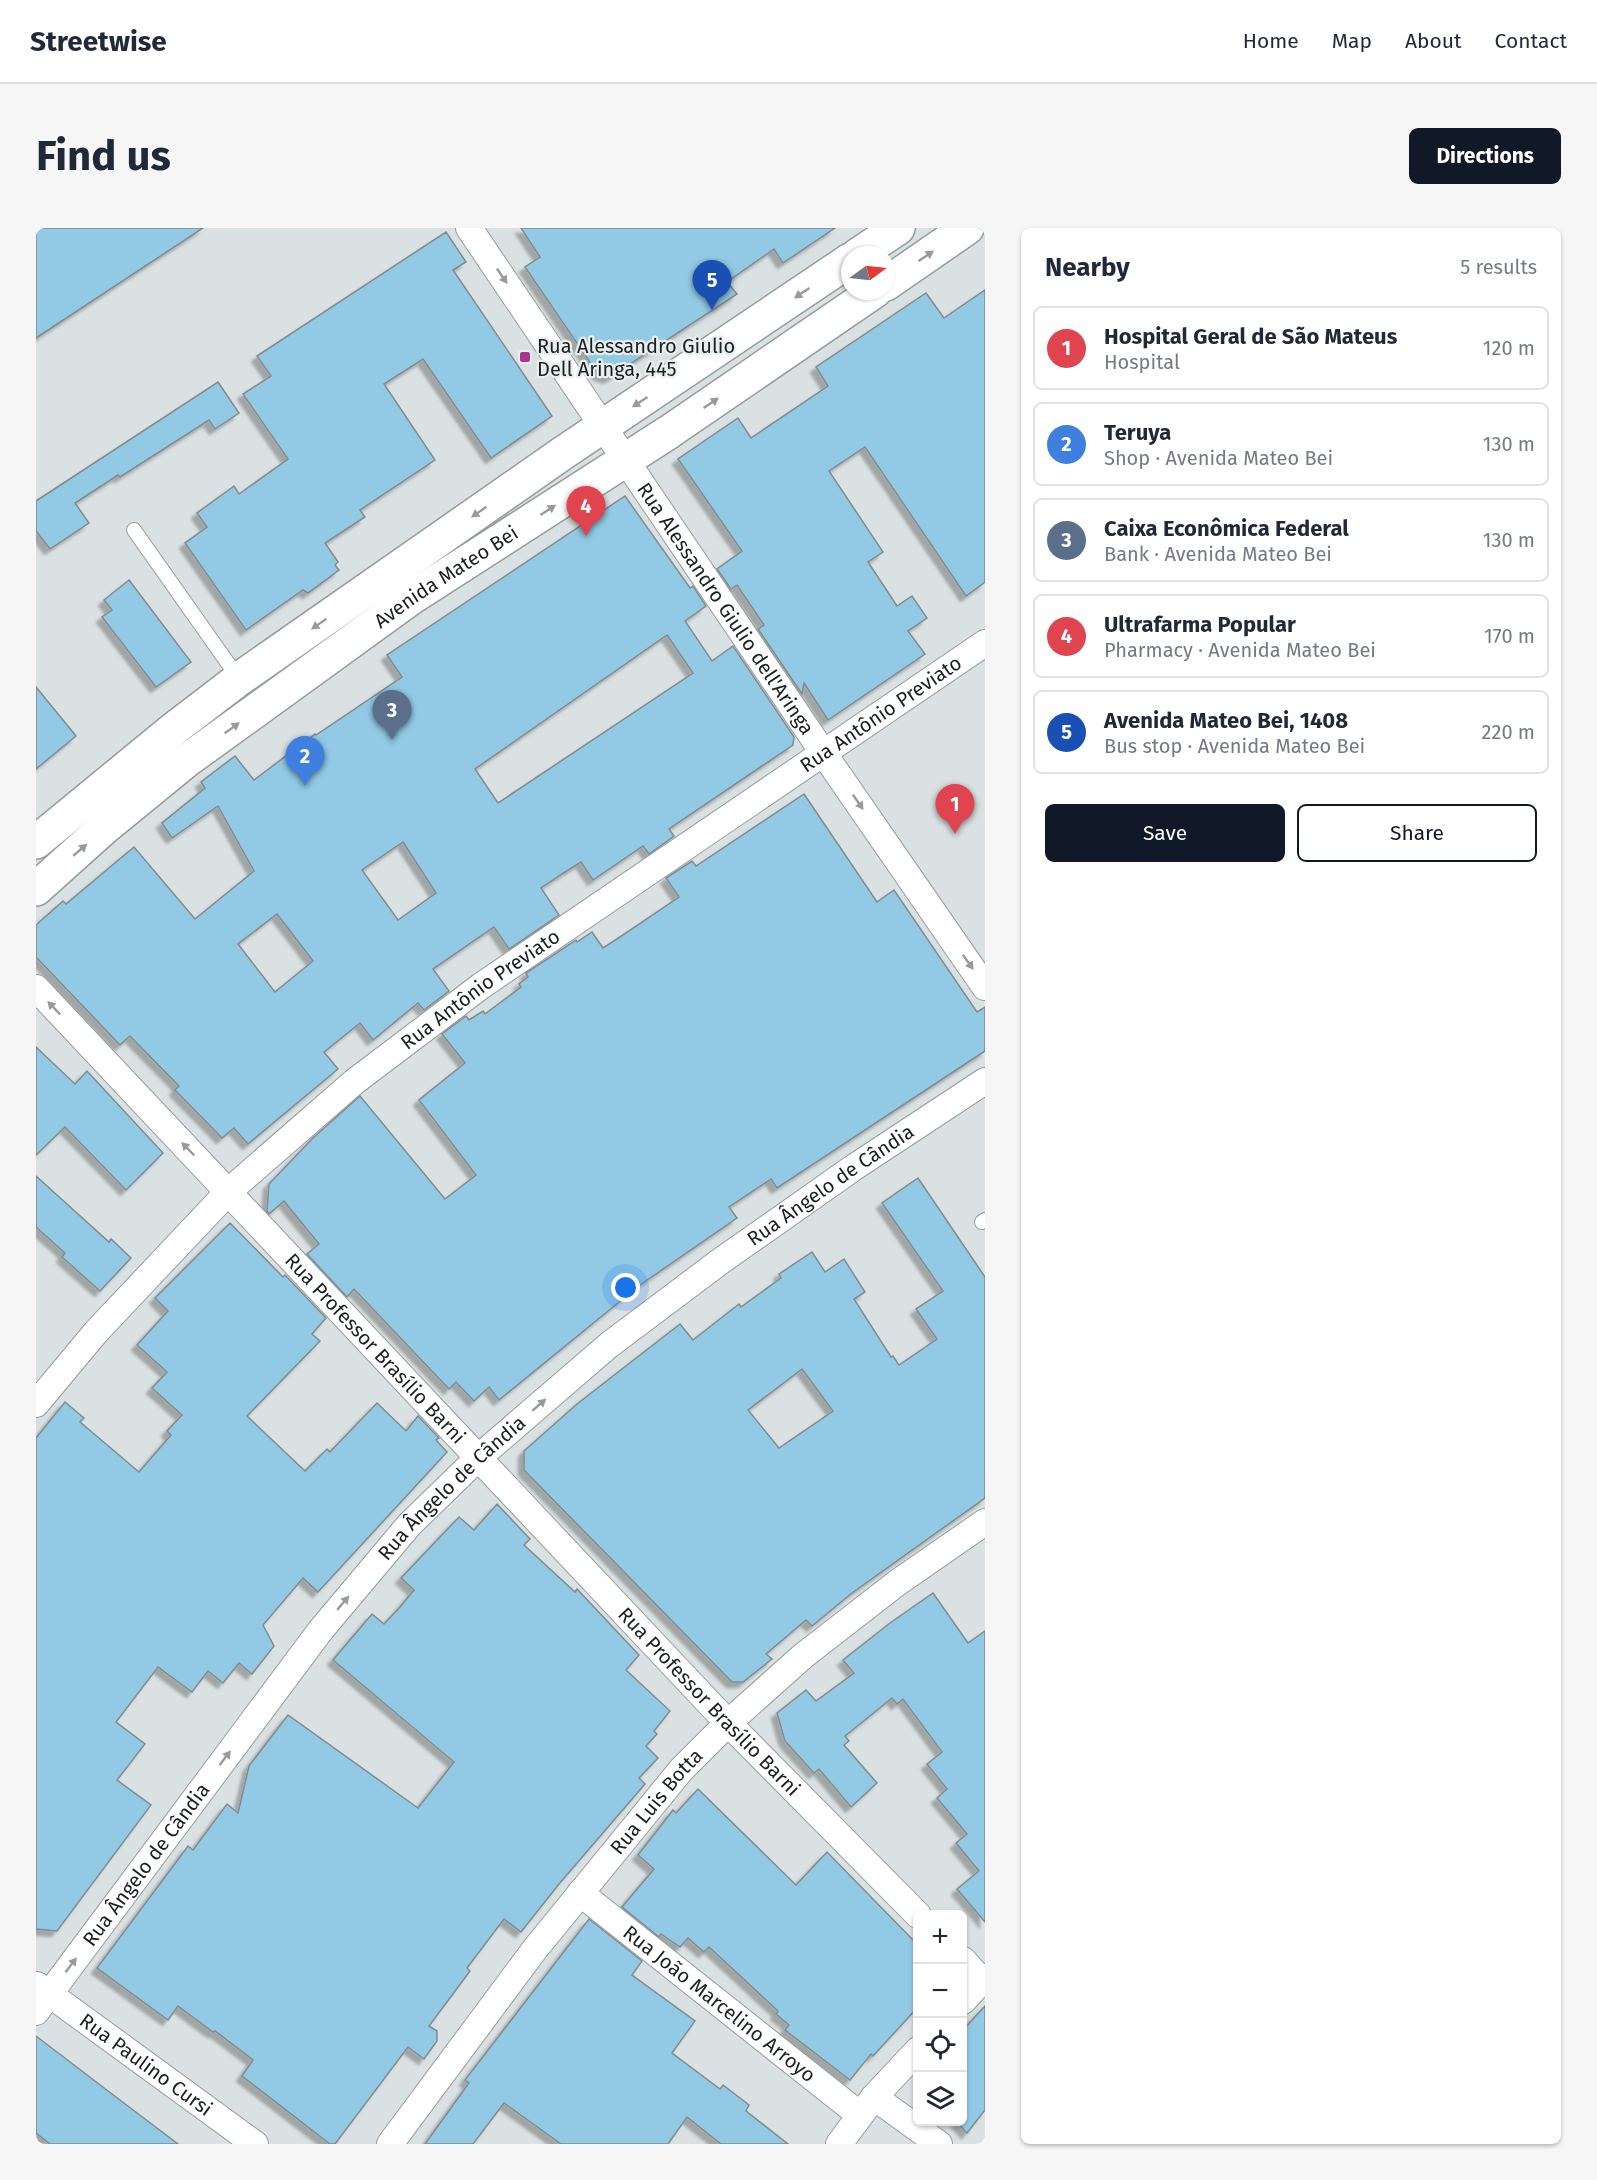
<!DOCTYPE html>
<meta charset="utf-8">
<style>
body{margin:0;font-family:"Fira Sans",sans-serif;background:#f6f6f7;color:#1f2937}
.controls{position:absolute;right:18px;bottom:18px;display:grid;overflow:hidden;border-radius:9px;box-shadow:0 2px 4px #0004}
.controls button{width:54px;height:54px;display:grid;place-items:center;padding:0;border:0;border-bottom:2px solid #e0e1e3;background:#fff;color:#1f2937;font:30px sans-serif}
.compass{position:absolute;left:805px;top:18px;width:54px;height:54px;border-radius:50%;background:#fff;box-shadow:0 2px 4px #0004;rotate:75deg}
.you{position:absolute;left:590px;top:1060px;width:21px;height:21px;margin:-15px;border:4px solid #fff;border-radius:50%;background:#1a73e8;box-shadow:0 0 0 9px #1a73e833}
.badge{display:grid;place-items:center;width:39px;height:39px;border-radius:50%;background:#111827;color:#fff;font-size:20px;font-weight:700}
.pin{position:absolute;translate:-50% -50px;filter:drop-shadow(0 2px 3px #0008)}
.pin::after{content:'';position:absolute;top:32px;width:21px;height:18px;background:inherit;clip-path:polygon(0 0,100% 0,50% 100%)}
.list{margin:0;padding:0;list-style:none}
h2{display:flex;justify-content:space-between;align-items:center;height:78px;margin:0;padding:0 24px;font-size:26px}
h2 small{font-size:20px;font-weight:400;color:#747a83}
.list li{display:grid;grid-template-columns:39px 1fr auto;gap:18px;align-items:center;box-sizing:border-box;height:84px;margin:0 12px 12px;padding:0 12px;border:2px solid #e0e1e3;border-radius:9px}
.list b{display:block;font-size:22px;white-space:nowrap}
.list p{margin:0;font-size:20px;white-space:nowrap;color:#747a83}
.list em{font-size:20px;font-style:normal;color:#747a83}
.actions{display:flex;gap:12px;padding:18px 24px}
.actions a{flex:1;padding:14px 0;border:2px solid #111827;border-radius:9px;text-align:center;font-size:21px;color:#111827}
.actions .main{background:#111827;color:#fff}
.icon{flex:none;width:33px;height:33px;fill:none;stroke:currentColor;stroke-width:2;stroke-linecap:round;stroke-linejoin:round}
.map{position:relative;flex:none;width:949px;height:1916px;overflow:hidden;border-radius:9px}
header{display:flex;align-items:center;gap:36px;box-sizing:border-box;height:84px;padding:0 30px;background:#fff;border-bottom:2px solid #e0e1e3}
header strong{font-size:28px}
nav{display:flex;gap:33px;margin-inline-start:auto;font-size:21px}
.intro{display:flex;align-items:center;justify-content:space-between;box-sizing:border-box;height:144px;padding:0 36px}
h1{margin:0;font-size:42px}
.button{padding:15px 27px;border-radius:9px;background:#111827;color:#fff;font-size:21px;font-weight:700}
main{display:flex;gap:36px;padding:0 36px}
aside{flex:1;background:#fff;border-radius:9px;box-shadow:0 2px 4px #0004}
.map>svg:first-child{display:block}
</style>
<header>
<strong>Streetwise</strong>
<nav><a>Home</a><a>Map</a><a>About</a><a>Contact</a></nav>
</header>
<div class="intro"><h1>Find us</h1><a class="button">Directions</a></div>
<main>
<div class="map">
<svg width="949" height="1916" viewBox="0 0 949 1916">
<defs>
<filter id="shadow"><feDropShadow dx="-5.5" dy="5.5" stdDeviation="1.5" flood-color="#0004"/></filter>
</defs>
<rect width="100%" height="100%" fill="#dae1e2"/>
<g fill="#92cae6" stroke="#848a8d" stroke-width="1.5" fill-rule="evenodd" filter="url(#shadow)">
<path d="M0 0H167L0 110Z"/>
<path d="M485 0H799L747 35 738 21 691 54 701 66 573 150 562 146 489 39 504 29Z"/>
<path d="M410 4 430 34 417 42 516 188 455 230 387 131 348 156 399 232 324 282 329 289 289 315 302 334 299 337 303 342 272 365 267 362 210 402 149 315 171 299 161 285 198 258 203 266 252 231 207 166 235 148 221 128Z"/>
<path d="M949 62V354L930 368 829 219 793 243 847 324 832 334 861 378 876 368 891 390 872 403 889 426 792 492 768 455 766 466 722 401 728 397 701 357 695 361 681 341 706 323 642 231 702 190 715 210 792 158 780 139 890 65 908 90Z"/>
<path d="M182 154 203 185 179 201 173 192 84 249 82 247 39 275 53 295 14 321 0 303V273Z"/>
<path d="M589 268 654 360 657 358 670 378 649 393 676 433 697 418 758 509 757 517 633 601 638 608 613 626 607 618 557 652 545 634 526 646 505 660 523 687 473 721 458 699 397 741 413 763 388 782 382 775 337 812 324 795 288 824 302 841 212 916 198 900 186 910 139 862 143 858 94 808 84 817 0 729V697L27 673 30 676 98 619 159 691 218 643 182 578 136 610 126 595 169 560 165 554 199 528 218 552 279 506 280 507 366 449 351 427ZM631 407 657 445 462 575 439 541ZM367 614 400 665 362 692 326 642ZM241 686 277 733 239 764 202 716Z"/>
<path d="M93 352 155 434 120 459 66 389 76 382 68 372Z"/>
<path d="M0 459 40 508 0 541Z"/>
<path d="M768 566 841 674 858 662 941 784 949 779V823L741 960 735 951 693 979 701 990 604 1057 463 1172 453 1159 438 1173 420 1154 413 1161 318 1061 311 1069 271 1026 283 1016 248 973 233 986 231 983 233 956 277 910 324 868 409 971 440 947 383 872 429 835 406 806 430 788 433 792 447 783 449 786 485 759 483 756 492 749 490 745 540 712 541 714 556 704 567 720 587 707 643 669 630 650 656 633 660 638Z"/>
<path d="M0 819 39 856 51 843 127 925 90 962 29 899 0 927Z"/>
<path d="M0 948 73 1014 75 1011 95 1030 64 1063 26 1029 29 1025 0 999Z"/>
<path d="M882 950 949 1049V1270L816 1365 776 1398 770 1392 730 1426 736 1431 707 1454H696L488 1242V1223L541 1176 644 1096 657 1112 703 1076 705 1079 745 1050 743 1046 776 1024 789 1044 808 1031 829 1064 818 1071 855 1129 857 1128 863 1137 901 1111 880 1081 907 1063 846 975ZM766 1141 797 1183 743 1220 712 1182Z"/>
<path d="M194 995 247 1049 249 1047 290 1090 276 1106 284 1113 211 1188 269 1243 291 1221 294 1224 341 1175 370 1203 382 1188 403 1210 400 1212 411 1224 282 1364 267 1350 227 1397 238 1418 216 1446 203 1435 187 1455 172 1443 156 1464 122 1439 80 1494 109 1516 81 1552 115 1577 21 1703 0 1701V1210L29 1174 48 1190 44 1194 103 1244 135 1207 131 1203 146 1187 116 1160 131 1144 101 1117 132 1083 119 1070Z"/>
<path d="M461 1276 494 1311 488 1317 539 1364 541 1361 603 1427 590 1442 634 1483 618 1503 621 1506 610 1518 622 1530 603 1550 609 1556 523 1656 485 1704 468 1691 431 1740 434 1743 393 1798 401 1803V1813L388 1831 372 1819 299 1916H294L206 1848 217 1832 179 1803 177 1804 142 1778 132 1792 61 1740 138 1637 152 1618 157 1622 191 1576 202 1585 213 1538 252 1487 382 1580 418 1534 297 1432 336 1386 348 1396 364 1379 378 1362 365 1350 423 1289 438 1302Z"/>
<path d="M897 1365 932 1415 949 1403V1694L921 1661 943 1643 920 1615 931 1606 901 1570 911 1561 891 1536 906 1524 867 1471 861 1476 856 1470 809 1508 813 1513 808 1517 841 1555 815 1579 783 1541 778 1545 749 1513 741 1485 770 1462 780 1473 818 1445 807 1432 854 1395Z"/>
<path d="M662 1561 760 1657 791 1624 882 1717V1779L837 1828 835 1826 814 1852 749 1802 753 1797 740 1786 742 1783 673 1719 668 1724 652 1710 644 1719 625 1706 623 1709 586 1679 618 1641 602 1627 637 1582 640 1585Z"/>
<path d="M553 1691 606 1733 596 1747 659 1793 636 1825 684 1861 687 1857 713 1877 710 1883 752 1916H685L651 1889 632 1916H525L468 1875 437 1916H389L433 1855 429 1852Z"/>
<path d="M949 1778V1882L931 1905 920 1893H927V1802Z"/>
<path d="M0 1808 76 1866 142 1916H14L0 1905Z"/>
</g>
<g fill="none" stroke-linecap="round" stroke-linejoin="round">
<g stroke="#959c9c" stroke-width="16">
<g id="lane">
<path d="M98 302 203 451"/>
<path d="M946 994 949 992"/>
</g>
</g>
<g stroke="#959c9c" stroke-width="28">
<g id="street">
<path id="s1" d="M433 0 788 526 949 759"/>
<path id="s2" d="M0 760 692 1495 882 1687"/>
<path id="s3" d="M0 1176 60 1104 193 963 318 854 445 758 949 415"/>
<path id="s4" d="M544 1665 824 1887"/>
<path d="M927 1732 945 1752"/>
<path id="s5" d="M1 1757 219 1916"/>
<path d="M927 1773 949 1749"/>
<path id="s6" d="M0 1784 284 1403 373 1297 443 1229 573 1117 682 1035 817 940 949 853"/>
<path d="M838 1869 903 1916"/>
<path id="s7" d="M354 1916 499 1721 645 1542 692 1495 767 1428 861 1355 949 1294"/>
<path d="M803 1916 838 1869 882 1822"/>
</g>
</g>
<g stroke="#959c9c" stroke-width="36">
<g id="secondary">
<path d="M822 27 862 0"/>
<path d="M850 56 931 0"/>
<path d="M0 614 139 500 203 451 527 225 814 32"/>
<path id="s8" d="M0 661 68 600 150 533 378 368 633 204 839 63"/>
</g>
</g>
<use href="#lane" stroke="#fff" stroke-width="14"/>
<use href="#street" stroke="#fff" stroke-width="26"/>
<use href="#secondary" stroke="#fff" stroke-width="33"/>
</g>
<defs><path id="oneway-solid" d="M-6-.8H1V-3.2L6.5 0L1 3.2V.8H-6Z" transform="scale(1.5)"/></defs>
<g fill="#999a9a">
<use href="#oneway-solid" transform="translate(890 28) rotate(-34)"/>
<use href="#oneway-solid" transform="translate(466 48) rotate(56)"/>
<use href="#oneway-solid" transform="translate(766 65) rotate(146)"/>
<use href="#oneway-solid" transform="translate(604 174) rotate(147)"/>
<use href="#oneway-solid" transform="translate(675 175) rotate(-34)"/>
<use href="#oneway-solid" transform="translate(512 282) rotate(-33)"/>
<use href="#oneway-solid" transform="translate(443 284) rotate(145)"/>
<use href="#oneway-solid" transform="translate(283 396) rotate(145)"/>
<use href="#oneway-solid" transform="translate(196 500) rotate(-36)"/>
<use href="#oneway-solid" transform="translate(822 574) rotate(55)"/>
<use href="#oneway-solid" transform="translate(44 622) rotate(-41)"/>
<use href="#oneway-solid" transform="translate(932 734) rotate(55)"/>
<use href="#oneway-solid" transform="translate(18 780) rotate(-134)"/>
<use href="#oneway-solid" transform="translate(152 921) rotate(-134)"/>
<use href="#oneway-solid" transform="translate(503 1177) rotate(-41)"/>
<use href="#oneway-solid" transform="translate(307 1375) rotate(-50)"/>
<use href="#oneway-solid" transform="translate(189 1530) rotate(-53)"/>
<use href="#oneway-solid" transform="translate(35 1737) rotate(-53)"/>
</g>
<rect fill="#aa3690" stroke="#e7efef" stroke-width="2" x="483" y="123" width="12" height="12" rx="3"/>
<g text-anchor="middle" stroke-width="4.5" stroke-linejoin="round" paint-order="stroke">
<g font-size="20" fill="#1c1f1f" stroke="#e7efef" text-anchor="start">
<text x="501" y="125">Rua Alessandro Giulio<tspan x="501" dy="23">Dell Aringa, 445</tspan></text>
</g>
<g font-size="20" fill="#1c1f1f" stroke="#e7efef">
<text dy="7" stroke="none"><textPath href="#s8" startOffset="516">Avenida Mateo Bei</textPath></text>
<text dy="7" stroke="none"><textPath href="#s1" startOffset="459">Rua Alessandro Giulio dell'Aringa</textPath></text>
<text dy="7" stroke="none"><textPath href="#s3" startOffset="1096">Rua Antônio Previato</textPath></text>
<text dy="7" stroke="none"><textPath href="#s3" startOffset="610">Rua Antônio Previato</textPath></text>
<text dy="7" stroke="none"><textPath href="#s6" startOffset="1156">Rua Ângelo de Cândia</textPath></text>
<text dy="7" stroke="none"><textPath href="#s2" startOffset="495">Rua Professor Brasílio Barni</textPath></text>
<text dy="7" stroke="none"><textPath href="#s6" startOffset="670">Rua Ângelo de Cândia</textPath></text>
<text dy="7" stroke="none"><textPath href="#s2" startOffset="981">Rua Professor Brasílio Barni</textPath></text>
<text dy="7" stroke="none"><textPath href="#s7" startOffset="434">Rua Luis Botta</textPath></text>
<text dy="7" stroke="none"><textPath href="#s6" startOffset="184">Rua Ângelo de Cândia</textPath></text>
<text dy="7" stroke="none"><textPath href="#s4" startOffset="178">Rua João Marcelino Arroyo</textPath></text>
<text dy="7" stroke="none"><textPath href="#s5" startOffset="135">Rua Paulino Cursi</textPath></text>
</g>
</g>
</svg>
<div class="controls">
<button>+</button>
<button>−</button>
<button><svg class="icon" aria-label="locate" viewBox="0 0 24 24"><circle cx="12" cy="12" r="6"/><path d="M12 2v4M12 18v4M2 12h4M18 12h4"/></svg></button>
<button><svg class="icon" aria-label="layers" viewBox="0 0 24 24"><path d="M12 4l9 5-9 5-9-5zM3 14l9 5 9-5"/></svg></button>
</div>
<svg class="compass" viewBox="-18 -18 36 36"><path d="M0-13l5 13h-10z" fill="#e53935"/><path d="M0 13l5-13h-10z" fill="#747a83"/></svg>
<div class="you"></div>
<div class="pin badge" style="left:919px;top:606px;background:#e0444e">1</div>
<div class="pin badge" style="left:269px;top:558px;background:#3f7fe0">2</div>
<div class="pin badge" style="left:356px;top:512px;background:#5c6f8a">3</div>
<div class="pin badge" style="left:550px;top:308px;background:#e0444e">4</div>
<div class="pin badge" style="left:676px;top:82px;background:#1a4fb4">5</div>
</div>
<aside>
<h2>Nearby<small>5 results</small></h2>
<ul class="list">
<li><span class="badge" style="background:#e0444e">1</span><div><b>Hospital Geral de São Mateus</b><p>Hospital</p></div><em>120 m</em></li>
<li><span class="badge" style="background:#3f7fe0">2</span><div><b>Teruya</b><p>Shop · Avenida Mateo Bei</p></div><em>130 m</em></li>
<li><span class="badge" style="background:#5c6f8a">3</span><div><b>Caixa Econômica Federal</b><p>Bank · Avenida Mateo Bei</p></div><em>130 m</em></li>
<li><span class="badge" style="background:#e0444e">4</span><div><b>Ultrafarma Popular</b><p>Pharmacy · Avenida Mateo Bei</p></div><em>170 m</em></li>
<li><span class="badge" style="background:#1a4fb4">5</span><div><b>Avenida Mateo Bei, 1408</b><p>Bus stop · Avenida Mateo Bei</p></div><em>220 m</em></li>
</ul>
<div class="actions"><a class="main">Save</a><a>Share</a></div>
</aside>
</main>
